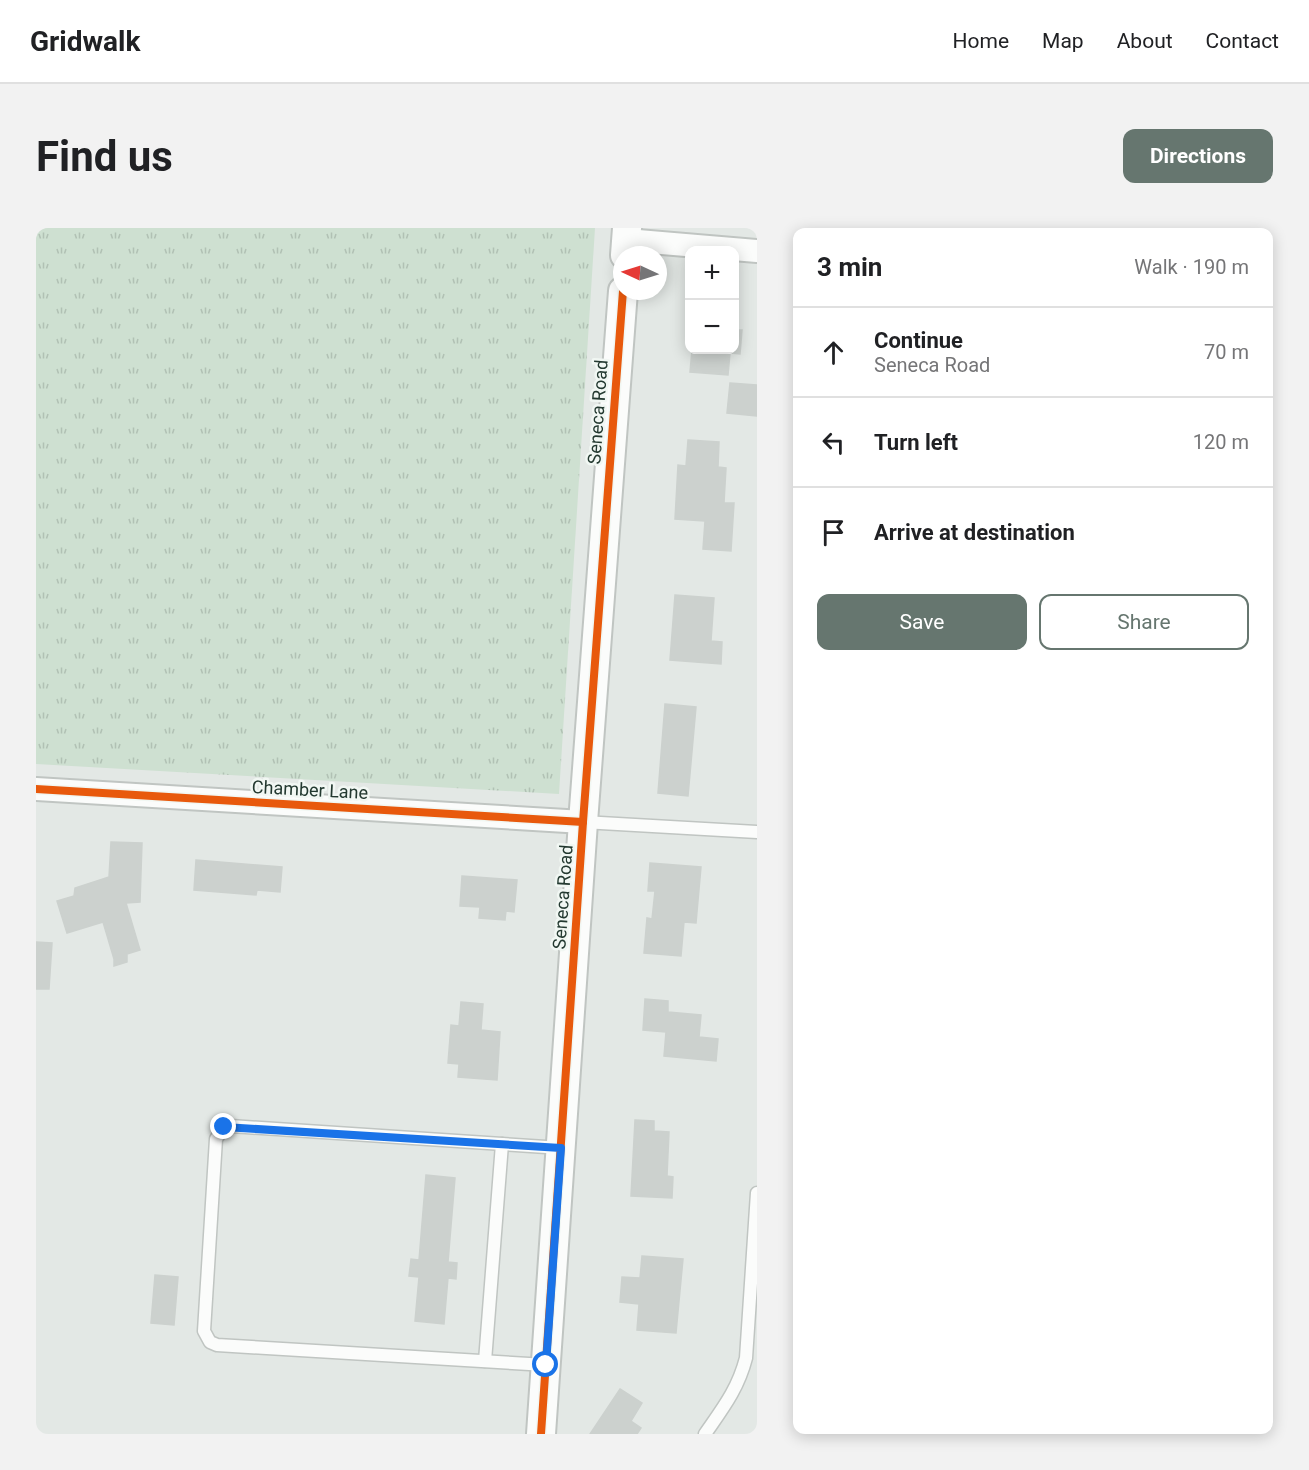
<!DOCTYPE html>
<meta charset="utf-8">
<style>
body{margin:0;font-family:Roboto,sans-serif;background:#f2f2f2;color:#202124}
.controls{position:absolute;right:18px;top:18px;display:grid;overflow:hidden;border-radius:12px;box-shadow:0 3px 15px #0003}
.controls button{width:54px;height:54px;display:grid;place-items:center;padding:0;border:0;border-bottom:2px solid #e0e0e0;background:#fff;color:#202124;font:30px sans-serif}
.compass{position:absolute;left:577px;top:18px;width:54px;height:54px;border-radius:50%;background:#fff;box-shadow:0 3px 15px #0003;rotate:274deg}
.stop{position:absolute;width:18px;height:18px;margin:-14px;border:4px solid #1a73e8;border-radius:50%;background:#fff}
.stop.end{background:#1a73e8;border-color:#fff;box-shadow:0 2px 6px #0008}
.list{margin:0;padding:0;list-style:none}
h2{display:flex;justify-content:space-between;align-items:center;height:78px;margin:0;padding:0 24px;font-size:26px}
h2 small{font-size:20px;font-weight:400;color:#757577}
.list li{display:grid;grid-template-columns:39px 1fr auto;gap:18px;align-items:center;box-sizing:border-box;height:90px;padding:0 24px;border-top:2px solid #e0e0e0}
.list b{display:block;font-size:22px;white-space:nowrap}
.list p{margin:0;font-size:20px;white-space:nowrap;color:#757577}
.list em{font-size:20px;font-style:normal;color:#757577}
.actions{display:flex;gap:12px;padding:18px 24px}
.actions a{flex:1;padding:14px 0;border:2px solid #66766f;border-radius:12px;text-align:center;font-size:21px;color:#66766f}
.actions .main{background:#66766f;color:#fff}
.icon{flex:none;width:33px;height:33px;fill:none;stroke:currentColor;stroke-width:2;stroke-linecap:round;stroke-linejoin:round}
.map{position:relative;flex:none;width:721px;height:1206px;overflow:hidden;border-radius:12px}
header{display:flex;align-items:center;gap:36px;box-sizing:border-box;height:84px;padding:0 30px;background:#fff;border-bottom:2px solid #e0e0e0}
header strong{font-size:28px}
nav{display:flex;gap:33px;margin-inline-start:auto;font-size:21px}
.intro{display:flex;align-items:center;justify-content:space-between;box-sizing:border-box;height:144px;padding:0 36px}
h1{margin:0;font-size:42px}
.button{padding:15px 27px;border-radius:12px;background:#66766f;color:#fff;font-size:21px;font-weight:700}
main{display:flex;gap:36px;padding:0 36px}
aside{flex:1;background:#fff;border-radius:12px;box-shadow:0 3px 15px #0003}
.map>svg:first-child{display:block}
</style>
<header>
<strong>Gridwalk</strong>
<nav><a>Home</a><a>Map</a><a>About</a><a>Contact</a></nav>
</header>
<div class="intro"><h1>Find us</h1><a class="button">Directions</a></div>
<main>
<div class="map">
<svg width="721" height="1206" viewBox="0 0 721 1206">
<defs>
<pattern id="grass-tufts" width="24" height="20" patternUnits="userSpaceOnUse" patternTransform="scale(1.5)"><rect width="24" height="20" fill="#cee0d1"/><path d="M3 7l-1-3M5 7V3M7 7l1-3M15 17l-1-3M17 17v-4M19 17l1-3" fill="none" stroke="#b1c1b4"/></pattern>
</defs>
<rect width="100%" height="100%" fill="#e3e8e5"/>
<path fill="url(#grass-tufts)" d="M0 0H559L523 566 0 536Z"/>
<g fill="#ccd1ce" stroke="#ccd1ce" stroke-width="1.5">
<path d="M698 102H706L704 126 694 125 692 147 654 144 656 122H698Z"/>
<path d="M694 155 721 157V188L691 185Z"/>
<path d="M652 212 683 214 682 239 690 240 688 275H698L695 323 667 321 669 293 639 291 642 237 650 238Z"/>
<path d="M639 367 678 370 675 413 686 414 685 436 634 432Z"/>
<path d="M629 476 660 479 652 568 622 565Z"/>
<path d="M75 614 106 615 104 674 90 675 104 722 91 726V734L78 738V731L67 694 31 705 21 673 38 668 39 660 73 649Z"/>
<path d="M160 632 246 639 244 664 221 662 220 667 158 662Z"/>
<path d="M614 635 665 639 660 695 648 694 645 728 608 725 611 690 616 691 619 663H612Z"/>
<path d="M426 648 481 652 478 684 470 683 469 692 443 690 444 679 424 678Z"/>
<path d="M0 714 16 715 13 761H0Z"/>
<path d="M609 771 632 773V784L665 787 663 809 682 811 680 833 628 828 630 804 607 802Z"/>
<path d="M425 774 447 776 445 802 464 804 461 852 422 849 423 836 412 835 415 797 423 798Z"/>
<path d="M599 892 618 893V903L633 904 631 948 637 949 636 970 595 968Z"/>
<path d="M390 947 419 950 412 1034 421 1035 420 1051 412 1050 408 1096 379 1093 383 1049 373 1048 375 1031 383 1032Z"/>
<path d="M606 1028 647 1031 640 1105 601 1102 603 1076 584 1074 586 1049 604 1050Z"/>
<path d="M119 1047 142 1049 138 1097 115 1095Z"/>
<path d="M584 1161 606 1175 595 1193 605 1200 601 1206H554Z"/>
</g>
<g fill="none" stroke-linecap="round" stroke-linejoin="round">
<g stroke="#c0c5c2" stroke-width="15">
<g id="service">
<path d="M547 594 721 604"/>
<path d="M449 1133 466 916"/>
<path d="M510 1137 181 1117 174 1114 168 1103 180 911 188 899 195 898 525 920"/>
<path d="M669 1206C687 1180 702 1161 710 1130L721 965"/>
</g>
</g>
<g stroke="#c0c5c2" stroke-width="26">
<g id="minor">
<path d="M590 12 721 23"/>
<path d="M0 561 547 594"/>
</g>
</g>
<g stroke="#c0c5c2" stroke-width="32">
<g id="tertiary">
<path d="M589 27 591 0"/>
<path d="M505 1206 547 594 587 63"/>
</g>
</g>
<use href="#service" stroke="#fbfcfb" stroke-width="12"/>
<use href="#minor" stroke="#fbfcfb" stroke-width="22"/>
<use href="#tertiary" stroke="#fbfcfb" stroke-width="28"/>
<g stroke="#f1f7f3" stroke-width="11">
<g id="cycleway">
<path d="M0 561 547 594"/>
<path d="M505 1206 547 594 587 63"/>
</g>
</g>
<use href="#cycleway" stroke="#e8590c" stroke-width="8"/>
</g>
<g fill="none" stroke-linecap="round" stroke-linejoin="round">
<path stroke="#1a73e8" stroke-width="8" d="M188 899 525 920 510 1137"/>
</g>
<g text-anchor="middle" stroke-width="5" stroke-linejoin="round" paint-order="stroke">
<g font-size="18" fill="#233930" stroke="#f1f7f3">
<text transform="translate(562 184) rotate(-86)" y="6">Seneca Road</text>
<text transform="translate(274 562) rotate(3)" y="6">Chamber Lane</text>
<text transform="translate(527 669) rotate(-86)" y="6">Seneca Road</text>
</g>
</g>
</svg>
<div class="controls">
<button>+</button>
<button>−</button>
</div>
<svg class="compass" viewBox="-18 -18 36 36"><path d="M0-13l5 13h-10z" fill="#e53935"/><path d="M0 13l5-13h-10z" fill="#757577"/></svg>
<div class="stop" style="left:510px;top:1137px"></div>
<div class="stop end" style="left:188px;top:899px"></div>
</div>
<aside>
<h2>3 min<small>Walk · 190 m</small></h2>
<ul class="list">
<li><svg class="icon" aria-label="ahead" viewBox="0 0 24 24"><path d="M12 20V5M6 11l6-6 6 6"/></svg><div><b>Continue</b><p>Seneca Road</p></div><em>70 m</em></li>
<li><svg class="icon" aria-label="left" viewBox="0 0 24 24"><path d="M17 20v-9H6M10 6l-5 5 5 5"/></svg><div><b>Turn left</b></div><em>120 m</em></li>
<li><svg class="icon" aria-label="arrive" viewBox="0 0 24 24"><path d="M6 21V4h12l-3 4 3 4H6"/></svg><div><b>Arrive at destination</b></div></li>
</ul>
<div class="actions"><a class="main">Save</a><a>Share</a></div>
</aside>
</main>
